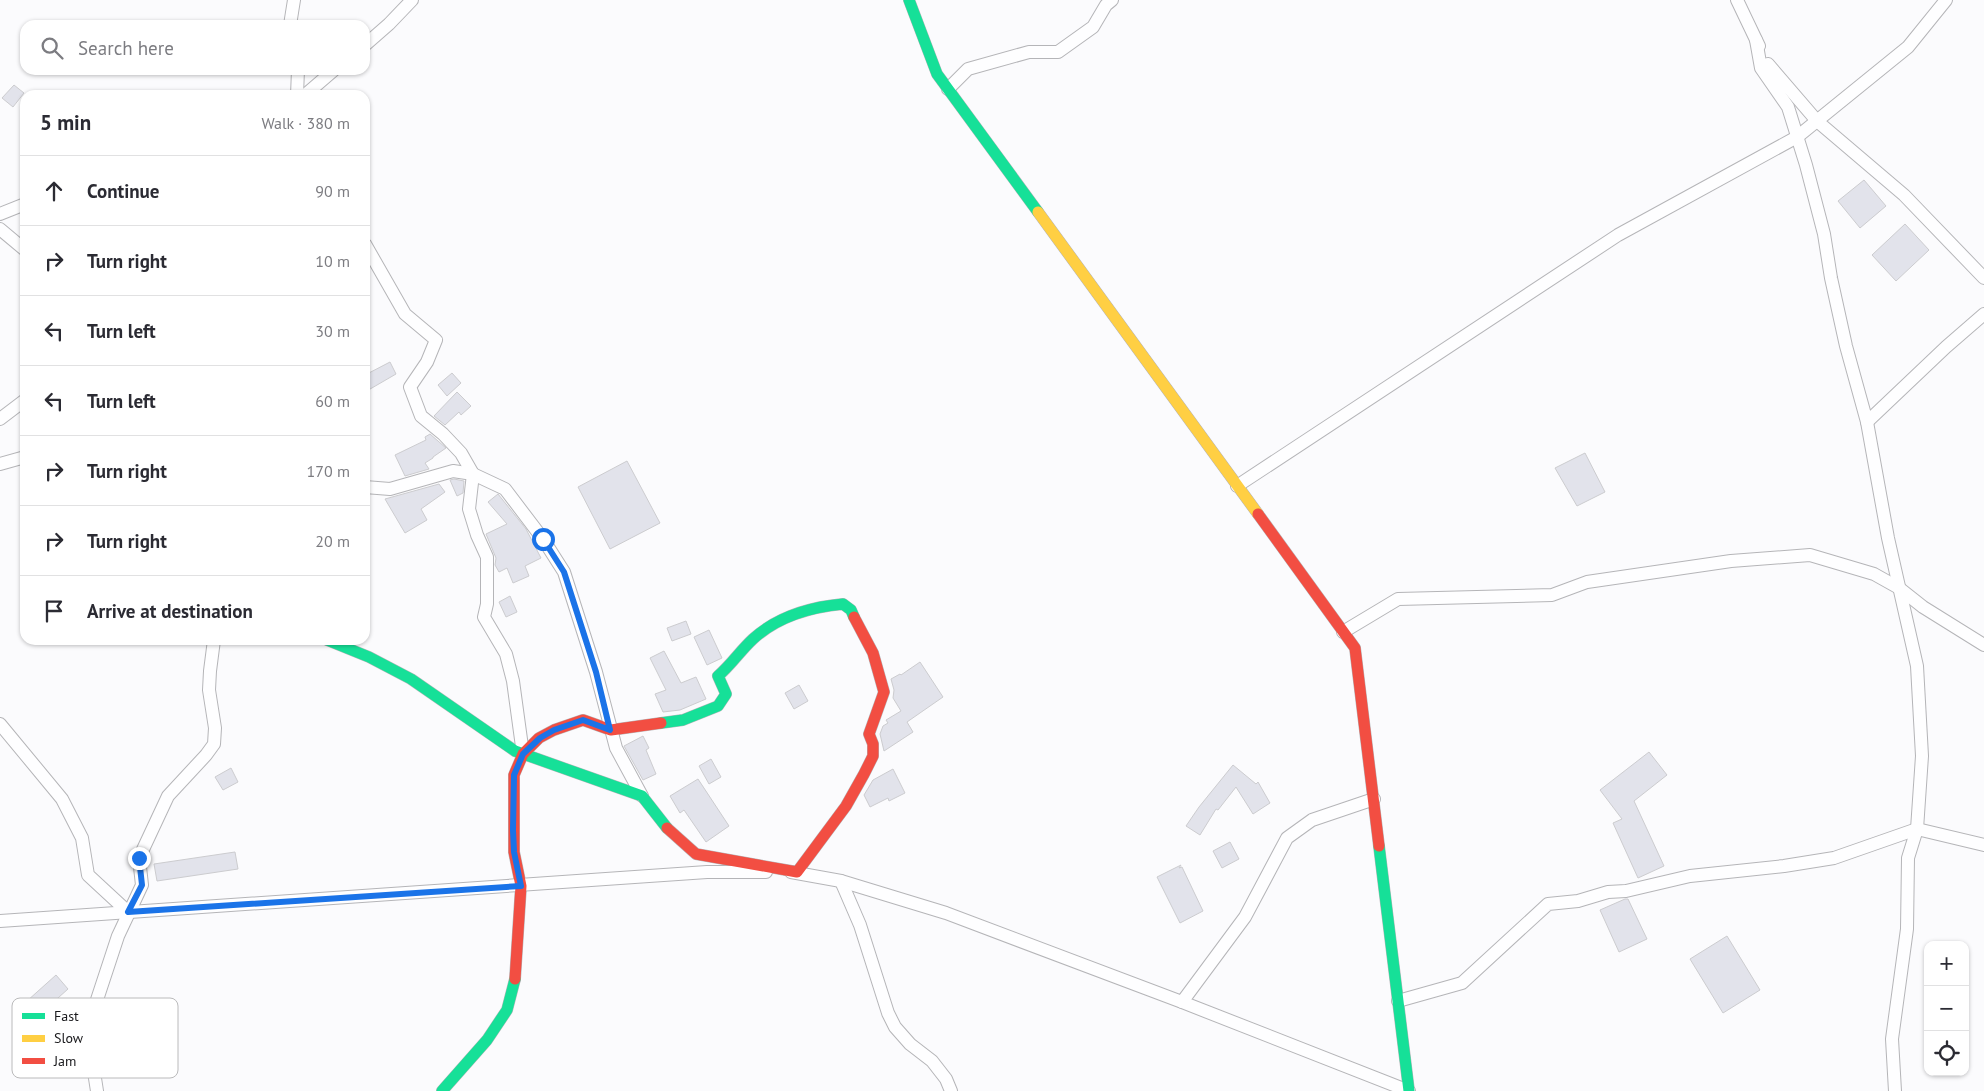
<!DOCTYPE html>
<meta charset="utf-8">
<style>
body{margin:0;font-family:"PT Sans",sans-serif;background:#f7f7f7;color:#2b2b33}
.controls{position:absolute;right:15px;bottom:15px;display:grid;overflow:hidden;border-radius:10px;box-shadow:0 1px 4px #0004}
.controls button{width:45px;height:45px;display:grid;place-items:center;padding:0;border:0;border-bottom:1px solid #e1e1e2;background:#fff;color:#2b2b33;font:25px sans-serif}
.stop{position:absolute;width:15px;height:15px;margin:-11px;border:4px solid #1a73e8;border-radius:50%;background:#fff}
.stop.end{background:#1a73e8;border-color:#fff;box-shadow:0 1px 5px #0008}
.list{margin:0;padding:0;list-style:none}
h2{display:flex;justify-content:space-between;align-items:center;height:65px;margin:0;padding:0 20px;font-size:21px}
h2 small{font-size:16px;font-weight:400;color:#7c7c81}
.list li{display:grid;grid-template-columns:32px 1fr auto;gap:15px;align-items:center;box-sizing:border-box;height:70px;padding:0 20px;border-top:1px solid #e1e1e2}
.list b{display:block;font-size:19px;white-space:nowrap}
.list em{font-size:16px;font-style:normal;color:#7c7c81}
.icon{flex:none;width:28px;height:28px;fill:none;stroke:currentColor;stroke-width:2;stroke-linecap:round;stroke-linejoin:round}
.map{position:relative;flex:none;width:1984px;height:1091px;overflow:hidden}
.search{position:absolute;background:#fff;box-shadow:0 1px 4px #0004;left:20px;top:20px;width:350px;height:55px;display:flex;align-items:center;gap:12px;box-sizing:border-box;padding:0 18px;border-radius:15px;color:#7c7c81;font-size:19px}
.panel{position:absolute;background:#fff;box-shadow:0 1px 4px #0004;left:20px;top:90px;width:350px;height:555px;border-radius:15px}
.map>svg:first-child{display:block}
</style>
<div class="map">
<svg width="1984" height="1091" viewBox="0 0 1984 1091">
<rect width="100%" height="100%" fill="#fbfbfd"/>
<g fill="#e2e3eb" stroke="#cccccf">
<path d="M14 85 24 93 13 107 2 98Z"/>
<path d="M1864 180 1886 206 1860 228 1838 201Z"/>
<path d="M1905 224 1929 250 1896 281 1872 255Z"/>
<path d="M390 362 396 374 365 392V375Z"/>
<path d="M452 373 461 383 447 396 438 385Z"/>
<path d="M457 392 471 406 461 415 459 412 445 425 434 416Z"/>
<path d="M430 434 446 448 433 457V458L425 463 429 469 405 476 395 455 426 440 425 437Z"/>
<path d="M1585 453 1605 492 1577 506 1555 468Z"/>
<path d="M627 461 660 523 610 549 578 487Z"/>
<path d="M454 479 464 481 463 493 457 496 450 480Z"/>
<path d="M439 484 445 492 421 509 427 520 405 533 385 499Z"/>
<path d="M498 494 526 529 541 558 525 566 529 576 513 583 507 568 499 572 495 565 496 558 486 534 507 524 488 502Z"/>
<path d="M510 596 517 612 506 617 499 602Z"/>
<path d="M686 621 691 634 672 641 667 628Z"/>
<path d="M709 630 722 658 707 665 694 637Z"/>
<path d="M664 651 681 683 696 677 706 699 680 710 663 712 655 694 666 690 650 658Z"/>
<path d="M920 662 943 697 907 722 913 732 884 751 880 734 883 726 888 723 886 720 901 711 893 698 894 690 891 679 900 674 901 675Z"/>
<path d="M799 685 808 701 794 709 785 693Z"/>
<path d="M643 736 649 748 646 750 656 774 643 780 624 746Z"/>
<path d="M1649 752 1667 775 1634 801 1664 866 1638 878 1613 823 1622 819 1600 790Z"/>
<path d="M711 759 721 777 709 784 699 766Z"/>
<path d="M1233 765 1256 784 1258 782 1270 803 1253 814 1236 787 1218 810 1216 809 1200 835 1186 826 1199 807Z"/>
<path d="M231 768 238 782 223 790 215 777Z"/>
<path d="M893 769 905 793 889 801 888 798 870 807 864 795 873 780Z"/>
<path d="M698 779 729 826 706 842 684 810 680 813 670 796Z"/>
<path d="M1230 842 1239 859 1222 868 1213 851Z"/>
<path d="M235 852 238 869 157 881 154 864Z"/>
<path d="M1181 865 1179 868 1182 867 1203 911 1180 923 1157 877Z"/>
<path d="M1625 899H1628L1647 939 1619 952 1600 910Z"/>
<path d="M1727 936 1760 990 1723 1013 1690 959Z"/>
<path d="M56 975 68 989 39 1015 44 1021 35 1029 17 1008 26 1000 27 1001Z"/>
</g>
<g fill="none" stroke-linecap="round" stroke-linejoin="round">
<g stroke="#b5b5b8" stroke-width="14">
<g id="street">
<path d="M1737 0 1759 46"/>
<path d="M290 25 294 0"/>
<path d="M1756 40 1761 68 1788 107 1806 165 1824 234 1831 278 1846 346 1867 422 1888 538 1917 666 1922 756 1917 829 1908 858 1907 929 1892 1039 1895 1091"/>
<path d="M365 45 389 24 412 0"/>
<path d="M1768 64 1817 121 1904 195 1984 278"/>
<path d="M948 89 968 69 1029 52H1058L1093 27 1106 5 1112 0"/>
<path d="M297 95 298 70"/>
<path d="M305 95 334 70"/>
<path d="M0 214 25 204"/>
<path d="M0 229 25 250"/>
<path d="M365 244 405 314 436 340 427 362 410 387 421 416 443 434 461 453 473 474 469 509 477 535 487 557V604L484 617 506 654 513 681 523 754"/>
<path d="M0 419 25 400"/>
<path d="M1867 422 1946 347 1984 314"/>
<path d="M0 464 25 457"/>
<path d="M1237 486 1618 235 1797 137 1908 47 1946 0"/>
<path d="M365 487 390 489 453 471 473 474 505 489 543 539 564 572 596 672 616 748 642 796"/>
<path d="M1343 632 1398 599 1552 595 1587 582 1731 561 1810 555 1874 574 1899 588 1923 607 1984 645"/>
<path d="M0 724 62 799 82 838 88 875 128 912"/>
<path d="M791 872 841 881 946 913 1182 1002 1409 1091"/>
<path d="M841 881 860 925 888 1013 895 1027 910 1044 932 1061 946 1079 951 1091"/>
<path d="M0 921 707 872H766"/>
<path d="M1398 1001 1462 983 1548 904 1578 901 1608 892 1626 891 1690 876 1784 866 1834 858 1917 829 1984 845"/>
<path d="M1182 1002 1245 917 1287 838 1312 820 1374 799"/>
<path d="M97 1091 89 1040 90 1021 118 936 142 885 139 858 168 796 206 755 214 744 215 728 209 690 210 671 214 640"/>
</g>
</g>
<g stroke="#b5b5b8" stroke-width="12">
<g id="fast">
<path d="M909 0 937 74 1038 212"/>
<path d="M327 640 369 657 411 679 515 751 642 796 667 828"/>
<path d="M661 723 683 720 718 706 726 694 718 676C731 665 740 651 753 639 777 617 811 607 843 604L851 610 854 617"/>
<path d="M1379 846 1409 1091"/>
<path d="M442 1091 487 1040 507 1010 515 979"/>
</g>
</g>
<g stroke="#b5b5b8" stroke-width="12">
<path id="slow" d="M1038 212 1258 514"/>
</g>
<g stroke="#b5b5b8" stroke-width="12">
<g id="jam">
<path d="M1258 514 1355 648 1379 846"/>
<path d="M667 828 696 854 797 872 846 806 864 774 873 756V744L869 734 884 692 873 653 854 617"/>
<path d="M515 979 521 886 514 852V775L523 754 539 738 554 730 583 720 611 730 661 723"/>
</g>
</g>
<use href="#street" stroke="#fefeff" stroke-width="12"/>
<use href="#fast" stroke="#16e098" stroke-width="11"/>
<use href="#slow" stroke="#ffcf43" stroke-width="11"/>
<use href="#jam" stroke="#f24e42" stroke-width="11"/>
</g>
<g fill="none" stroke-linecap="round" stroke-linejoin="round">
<path stroke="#1a73e8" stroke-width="6" d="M139 858 142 885 128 912 521 886 514 852 513 830 514 775 523 754 540 738 554 730 583 720 610 730 596 672 564 572 543 539"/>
</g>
<rect x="12" y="998" width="166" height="80" rx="8" fill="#fff" stroke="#bababb" stroke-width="1"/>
<rect x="22" y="1013" width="23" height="6" fill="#16e098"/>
<rect x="22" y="1035" width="23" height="7" fill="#ffcf43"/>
<rect x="22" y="1058" width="23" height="6" fill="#f24e42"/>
<g font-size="14" fill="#18181b">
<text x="54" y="1021">Fast</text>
<text x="54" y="1043">Slow</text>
<text x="54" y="1066">Jam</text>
</g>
</svg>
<div class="controls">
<button>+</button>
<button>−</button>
<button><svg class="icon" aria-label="locate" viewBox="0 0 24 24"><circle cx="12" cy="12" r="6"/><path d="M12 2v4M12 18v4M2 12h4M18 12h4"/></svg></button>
</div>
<div class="stop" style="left:543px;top:539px"></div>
<div class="stop end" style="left:139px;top:858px"></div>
<div class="search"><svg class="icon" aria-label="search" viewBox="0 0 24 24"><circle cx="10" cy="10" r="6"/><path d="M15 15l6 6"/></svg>Search here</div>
<section class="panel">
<h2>5 min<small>Walk · 380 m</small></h2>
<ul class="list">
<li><svg class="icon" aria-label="ahead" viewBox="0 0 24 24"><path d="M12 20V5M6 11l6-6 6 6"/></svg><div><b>Continue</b></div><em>90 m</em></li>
<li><svg class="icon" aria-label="right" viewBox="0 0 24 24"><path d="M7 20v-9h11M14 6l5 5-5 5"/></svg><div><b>Turn right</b></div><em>10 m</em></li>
<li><svg class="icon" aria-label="left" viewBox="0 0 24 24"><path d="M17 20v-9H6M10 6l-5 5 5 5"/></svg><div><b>Turn left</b></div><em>30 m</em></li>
<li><svg class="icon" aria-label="left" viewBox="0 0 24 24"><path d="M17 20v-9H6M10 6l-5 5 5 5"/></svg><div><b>Turn left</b></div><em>60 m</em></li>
<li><svg class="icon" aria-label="right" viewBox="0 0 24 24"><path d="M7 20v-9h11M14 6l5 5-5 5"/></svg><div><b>Turn right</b></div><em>170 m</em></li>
<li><svg class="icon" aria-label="right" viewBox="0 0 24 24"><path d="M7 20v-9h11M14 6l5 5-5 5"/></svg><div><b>Turn right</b></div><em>20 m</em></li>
<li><svg class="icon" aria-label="arrive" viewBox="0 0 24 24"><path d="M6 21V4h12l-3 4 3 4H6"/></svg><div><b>Arrive at destination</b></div></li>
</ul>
</section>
</div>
